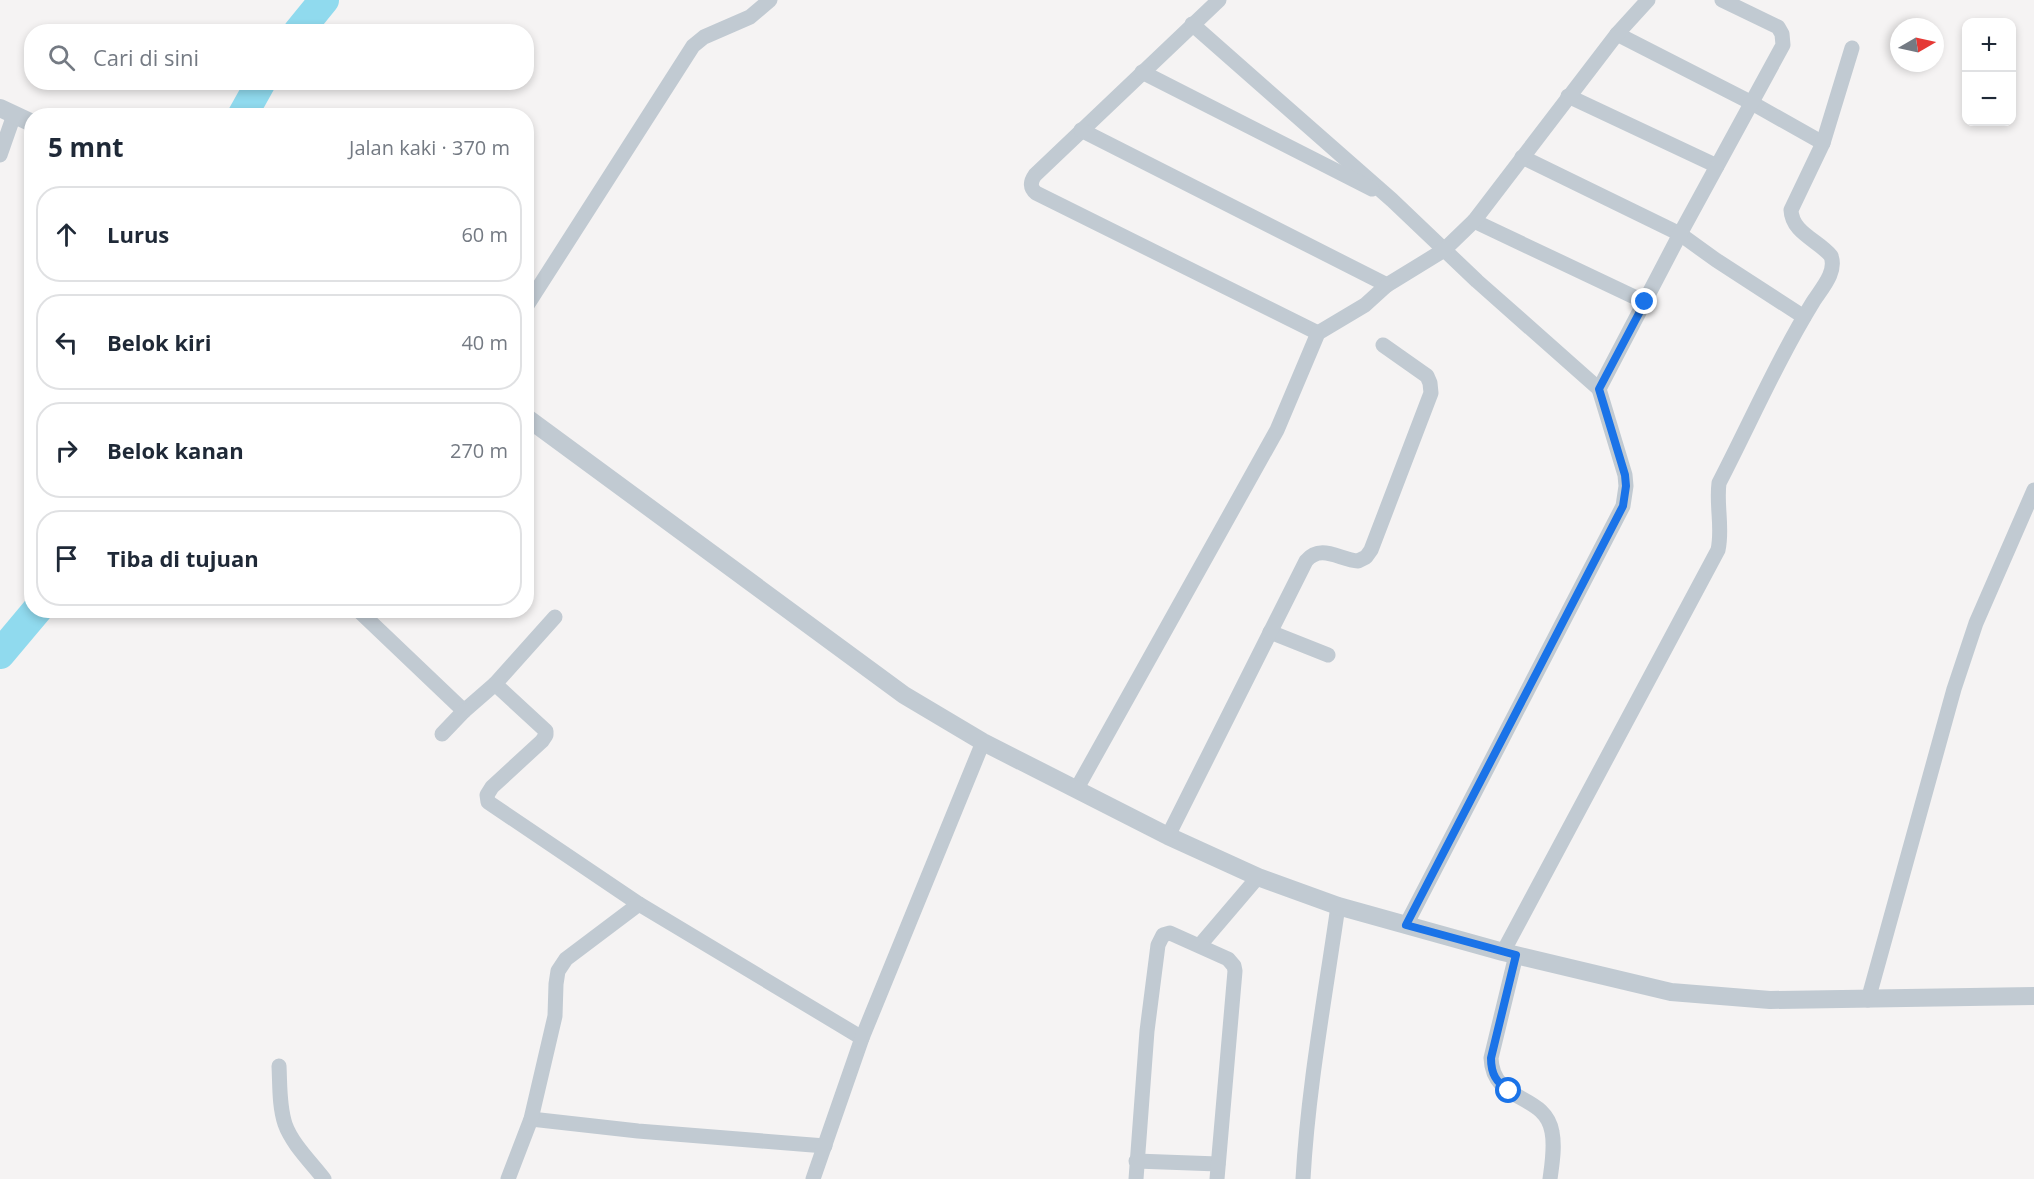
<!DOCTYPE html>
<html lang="id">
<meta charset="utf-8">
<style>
body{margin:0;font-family:"Open Sans",sans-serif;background:#f6f6f7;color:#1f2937}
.controls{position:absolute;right:18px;top:18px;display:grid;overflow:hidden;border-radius:12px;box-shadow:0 3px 9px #0003}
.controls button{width:54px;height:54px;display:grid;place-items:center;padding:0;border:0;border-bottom:2px solid #e0e1e3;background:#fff;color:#1f2937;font:30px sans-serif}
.compass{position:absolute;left:1890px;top:18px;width:54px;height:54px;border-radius:50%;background:#fff;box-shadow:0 3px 9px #0003;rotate:81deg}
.stop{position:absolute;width:18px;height:18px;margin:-14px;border:4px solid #1a73e8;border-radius:50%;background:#fff}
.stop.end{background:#1a73e8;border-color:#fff;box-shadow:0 2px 6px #0008}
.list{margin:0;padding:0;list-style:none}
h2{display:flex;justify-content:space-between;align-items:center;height:78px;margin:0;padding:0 24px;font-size:26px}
h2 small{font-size:20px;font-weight:400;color:#747a83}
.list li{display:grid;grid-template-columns:39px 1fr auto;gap:18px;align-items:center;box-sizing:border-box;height:96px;margin:0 12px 12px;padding:0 12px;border:2px solid #e0e1e3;border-radius:24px}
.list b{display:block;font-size:22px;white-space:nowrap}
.list em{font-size:20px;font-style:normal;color:#747a83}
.icon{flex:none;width:33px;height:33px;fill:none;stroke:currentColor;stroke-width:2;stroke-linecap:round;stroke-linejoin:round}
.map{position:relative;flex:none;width:2034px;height:1179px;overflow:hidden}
.search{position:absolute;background:#fff;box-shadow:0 3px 9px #0003;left:24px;top:24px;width:510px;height:66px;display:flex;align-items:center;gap:15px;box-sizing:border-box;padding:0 21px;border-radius:24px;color:#747a83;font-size:22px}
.panel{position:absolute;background:#fff;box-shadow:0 3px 9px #0003;left:24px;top:108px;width:510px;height:510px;border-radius:24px}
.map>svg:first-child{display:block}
</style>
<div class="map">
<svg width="2034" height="1179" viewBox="0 0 2034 1179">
<rect width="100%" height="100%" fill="#f5f3f3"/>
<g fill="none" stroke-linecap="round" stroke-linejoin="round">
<g stroke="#90daee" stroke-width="30">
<path d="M298 32 324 0"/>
<path d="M242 116 261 82"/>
<path d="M0 654 37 610"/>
</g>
<g stroke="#c1cad2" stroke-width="15">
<path d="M1219 0 1035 175C1030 182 1030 188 1036 193L1318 333"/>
<path d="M1192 24 1392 200 1477 281 1599 389"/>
<path d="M1617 34 1752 103 1823 143"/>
<path d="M1142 72 1372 189"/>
<path d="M1568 96 1717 166"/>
<path d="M1081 130 1387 285"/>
<path d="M0 155 14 115"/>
<path d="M1522 157 1680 234 1716 260 1804 317"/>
<path d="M1474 221 1645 302"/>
<path d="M526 307 693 46 704 37 750 17 770 0"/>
<path d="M358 610 464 711 495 684 546 731V735L542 741 492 787 487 795 488 802 639 904 862 1038"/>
<path d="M1270 632 1328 655"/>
<path d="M495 684 555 617"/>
<path d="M442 734 464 711"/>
<path d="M1076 790 1277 430 1318 333 1365 305 1387 285 1444 250 1474 221 1617 34 1648 0"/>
<path d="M1168 836 1306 561C1321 543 1340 560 1358 561L1366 557 1371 550 1431 393 1430 383 1427 376 1383 345"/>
<path d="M1406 925 1623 506 1626 486 1625 475 1599 389 1680 234 1783 45 1782 34 1778 27 1722 0"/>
<path d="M1200 945 1258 877"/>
<path d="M1503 952 1718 550C1723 528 1716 506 1719 483 1750 423 1778 359 1813 302 1822 288 1837 272 1831 256 1818 240 1792 233 1791 210L1823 143 1852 48"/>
<path d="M1516 955 1491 1058C1493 1104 1545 1092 1552 1132 1555 1147 1552 1164 1550 1179"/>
<path d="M1868 1000 1954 689 1976 623 2034 490"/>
<path d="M279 1066C280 1085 279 1106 285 1124 292 1144 311 1162 324 1179"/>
<path d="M531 1119 638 1131 825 1146"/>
<path d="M1136 1161 1218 1164"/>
<path d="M508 1179 531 1119 555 1016 556 984 558 971 566 959 639 904"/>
<path d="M813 1179 862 1038 983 742"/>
<path d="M1136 1179 1147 1031 1158 945 1163 935 1170 933 1228 959 1234 966 1235 971 1217 1179"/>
<path d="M1303 1179C1308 1088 1325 997 1338 906"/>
</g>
<g stroke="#c1cad2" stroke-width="18">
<path d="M0 108 32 123"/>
<path d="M526 417 904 695 983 742 1168 836 1258 877 1338 906 1503 952 1671 992 1770 1000 2034 996"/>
</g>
</g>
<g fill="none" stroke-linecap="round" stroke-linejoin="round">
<path stroke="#1a73e8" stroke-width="8" d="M1509 1091C1496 1082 1491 1074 1491 1058L1516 955 1406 925 1623 506 1626 486 1625 475 1599 389 1645 302"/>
</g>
</svg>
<div class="controls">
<button>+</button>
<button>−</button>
</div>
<svg class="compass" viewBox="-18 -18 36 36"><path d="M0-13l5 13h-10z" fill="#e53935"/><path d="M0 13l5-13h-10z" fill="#747a83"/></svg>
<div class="stop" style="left:1509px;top:1091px"></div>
<div class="stop end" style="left:1645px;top:302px"></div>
<div class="search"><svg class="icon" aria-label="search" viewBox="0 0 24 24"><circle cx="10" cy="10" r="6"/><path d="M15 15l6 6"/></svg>Cari di sini</div>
<section class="panel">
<h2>5 mnt<small>Jalan kaki · 370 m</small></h2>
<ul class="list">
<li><svg class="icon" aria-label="ahead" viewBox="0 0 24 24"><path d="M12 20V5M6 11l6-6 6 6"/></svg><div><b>Lurus</b></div><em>60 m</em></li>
<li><svg class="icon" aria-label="left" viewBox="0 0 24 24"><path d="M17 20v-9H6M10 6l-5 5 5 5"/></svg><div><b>Belok kiri</b></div><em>40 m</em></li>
<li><svg class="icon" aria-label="right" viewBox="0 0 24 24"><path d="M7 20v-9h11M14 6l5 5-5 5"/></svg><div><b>Belok kanan</b></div><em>270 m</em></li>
<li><svg class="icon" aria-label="arrive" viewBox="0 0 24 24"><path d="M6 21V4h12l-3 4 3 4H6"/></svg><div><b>Tiba di tujuan</b></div></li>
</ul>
</section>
</div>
